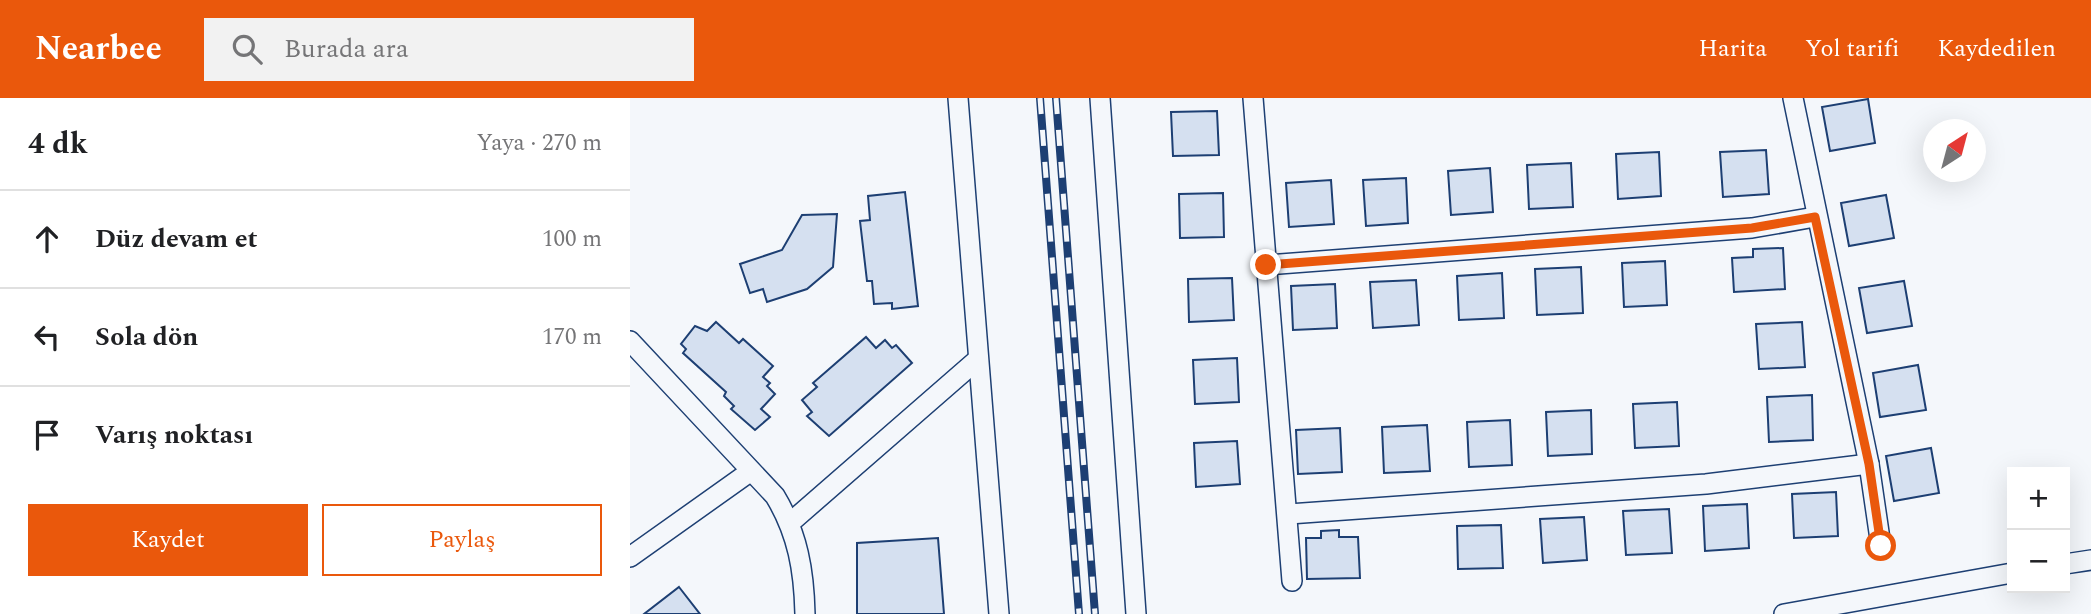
<!DOCTYPE html>
<html lang="tr">
<meta charset="utf-8">
<style>
body{margin:0;font-family:Spectral,serif;background:#f2f2f2;color:#202124}
.controls{position:absolute;right:21px;bottom:21px;display:grid;overflow:hidden;border-radius:0px;box-shadow:0 7px 28px #0002}
.controls button{width:63px;height:63px;display:grid;place-items:center;padding:0;border:0;border-bottom:2px solid #e0e0e0;background:#fff;color:#202124;font:35px sans-serif}
.compass{position:absolute;left:1293px;top:21px;width:63px;height:63px;border-radius:50%;background:#fff;box-shadow:0 7px 28px #0002;rotate:36deg}
.stop{position:absolute;width:21px;height:21px;margin:-16px;border:5px solid #ea580c;border-radius:50%;background:#fff}
.stop.end{background:#ea580c;border-color:#fff;box-shadow:0 2px 7px #0008}
.list{margin:0;padding:0;list-style:none}
h2{display:flex;justify-content:space-between;align-items:center;height:91px;margin:0;padding:0 28px;font-size:30px}
h2 small{font-size:23px;font-weight:400;color:#757577}
.list li{display:grid;grid-template-columns:46px 1fr auto;gap:21px;align-items:center;box-sizing:border-box;height:98px;padding:0 28px;border-top:2px solid #e0e0e0}
.list b{display:block;font-size:26px;white-space:nowrap}
.list em{font-size:23px;font-style:normal;color:#757577}
.actions{display:flex;gap:14px;padding:21px 28px}
.actions a{flex:1;padding:16px 0;border:2px solid #ea580c;border-radius:0px;text-align:center;font-size:24px;color:#ea580c}
.actions .main{background:#ea580c;color:#fff}
.icon{flex:none;width:38px;height:38px;fill:none;stroke:currentColor;stroke-width:2;stroke-linecap:round;stroke-linejoin:round}
.map{position:relative;flex:none;width:1461px;height:516px;overflow:hidden}
header{display:flex;align-items:center;gap:42px;box-sizing:border-box;height:98px;padding:0 35px;background:#ea580c;color:#fff}
header strong{font-size:33px}
nav{display:flex;gap:38px;margin-inline-start:auto;font-size:24px}
.search{width:490px;height:63px;background:#f2f2f2;display:flex;align-items:center;gap:18px;box-sizing:border-box;padding:0 24px;border-radius:0px;color:#757577;font-size:26px}
main{display:flex}
aside{flex:1;background:#fff}
.map>svg:first-child{display:block}
</style>
<header>
<strong>Nearbee</strong>
<div class="search"><svg class="icon" aria-label="search" viewBox="0 0 24 24"><circle cx="10" cy="10" r="6"/><path d="M15 15l6 6"/></svg>Burada ara</div>
<nav><a>Harita</a><a>Yol tarifi</a><a>Kaydedilen</a></nav>
</header>
<main>
<aside>
<h2>4 dk<small>Yaya · 270 m</small></h2>
<ul class="list">
<li><svg class="icon" aria-label="ahead" viewBox="0 0 24 24"><path d="M12 20V5M6 11l6-6 6 6"/></svg><div><b>Düz devam et</b></div><em>100 m</em></li>
<li><svg class="icon" aria-label="left" viewBox="0 0 24 24"><path d="M17 20v-9H6M10 6l-5 5 5 5"/></svg><div><b>Sola dön</b></div><em>170 m</em></li>
<li><svg class="icon" aria-label="arrive" viewBox="0 0 24 24"><path d="M6 21V4h12l-3 4 3 4H6"/></svg><div><b>Varış noktası</b></div></li>
</ul>
<div class="actions"><a class="main">Kaydet</a><a>Paylaş</a></div>
</aside>
<div class="map">
<svg width="1461" height="516" viewBox="0 0 1461 516">
<rect width="100%" height="100%" fill="#f4f7fb"/>
<g fill="#d5e0f0" stroke="#1d3f73" stroke-width="2">
<path d="M1238 1 1245 45 1200 53 1192 9Z"/>
<path d="M587 13 589 57 543 58 541 14Z"/>
<path d="M1136 52 1139 96 1093 99 1090 54Z"/>
<path d="M1029 54 1031 98 988 101 986 56Z"/>
<path d="M941 65 943 109 899 111 897 67Z"/>
<path d="M860 70 863 114 821 117 818 73Z"/>
<path d="M776 80 778 125 736 128 733 82Z"/>
<path d="M701 82 704 126 659 129 656 85Z"/>
<path d="M275 94 288 208 262 211V205L244 206 242 183H237L230 123 240 122 238 98Z"/>
<path d="M593 95 594 139 550 140 549 96Z"/>
<path d="M1256 97 1264 140 1219 148 1211 105Z"/>
<path d="M207 116 203 169 177 191 137 204 133 191 120 195 110 166 152 152 172 117Z"/>
<path d="M1153 150 1155 191 1104 194 1102 160 1123 159V151Z"/>
<path d="M1035 163 1037 207 994 209 992 165Z"/>
<path d="M951 169 953 215 907 217 905 171Z"/>
<path d="M872 175 874 220 829 222 827 178Z"/>
<path d="M602 180 604 222 559 224 558 181Z"/>
<path d="M786 182 789 227 743 230 740 184Z"/>
<path d="M1274 183 1282 228 1237 235 1229 190Z"/>
<path d="M705 186 707 230 663 232 661 188Z"/>
<path d="M86 224 109 245 113 241 143 268 133 279 140 285 137 288 145 296 131 311 140 319 125 332 101 311 104 308 94 298 96 294 53 255 56 251 51 246 65 228 77 233Z"/>
<path d="M1172 224 1175 269 1129 271 1126 226Z"/>
<path d="M236 239 246 250 255 242 262 250 266 247 282 265 199 338 177 318 182 314 172 302 187 289 183 285Z"/>
<path d="M607 260 609 304 565 306 563 262Z"/>
<path d="M1288 267 1296 312 1250 319 1243 275Z"/>
<path d="M1182 297 1183 342 1139 344 1137 299Z"/>
<path d="M1047 304 1049 348 1005 350 1003 306Z"/>
<path d="M961 312 962 356 918 358 916 314Z"/>
<path d="M880 322 882 367 839 369 837 324Z"/>
<path d="M797 327 800 373 754 375 752 329Z"/>
<path d="M710 330 712 374 668 376 666 332Z"/>
<path d="M607 343 610 386 566 389 564 345Z"/>
<path d="M1301 350 1309 395 1264 403 1256 358Z"/>
<path d="M1206 394 1208 438 1164 440 1162 396Z"/>
<path d="M1117 406 1119 450 1075 453 1073 408Z"/>
<path d="M1039 411 1042 455 996 457 993 413Z"/>
<path d="M954 419 957 462 913 465 910 421Z"/>
<path d="M871 427 873 470 828 471 827 428Z"/>
<path d="M709 432V439H728L730 480 677 481 676 440H691V433Z"/>
<path d="M308 440 314 516H227V445Z"/>
<path d="M49 489 70 516H14Z"/>
</g>
<g fill="none" stroke-linecap="round" stroke-linejoin="round">
<g stroke="#1d3f73" stroke-width="22">
<g id="minor">
<path d="M328 0 369 516"/>
<path d="M470 0 506 516"/>
<path d="M623 0 662 483"/>
<path d="M1163 0 1239 366 1251 448"/>
<path d="M636 167 1122 130 1185 119"/>
<path d="M0 243 145 398C168 436 174 473 175 516"/>
<path d="M659 416 1076 386 1239 366"/>
<path d="M161 424 347 262"/>
<path d="M0 459 121 373"/>
<path d="M1435 466 1461 462"/>
<path d="M1154 516 1382 475"/>
</g>
</g>
<use href="#minor" stroke="#f4f7fb" stroke-width="19"/>
<g stroke="#1d3f73" stroke-width="8">
<g id="rail">
<path d="M410 0 449 516"/>
<path d="M426 0 465 516"/>
</g>
</g>
<use href="#rail" stroke="#f4f7fb" stroke-width="5" stroke-dasharray="16" stroke-linecap="butt"/>
</g>
<g fill="none" stroke-linecap="round" stroke-linejoin="round">
<path stroke="#ea580c" stroke-width="9" d="M636 167 1122 130 1185 119 1239 366 1251 448"/>
</g>
</svg>
<div class="controls">
<button>+</button>
<button>−</button>
</div>
<svg class="compass" viewBox="-18 -18 36 36"><path d="M0-13l5 13h-10z" fill="#e53935"/><path d="M0 13l5-13h-10z" fill="#757577"/></svg>
<div class="stop" style="left:1251px;top:448px"></div>
<div class="stop end" style="left:636px;top:167px"></div>
</div>
</main>
